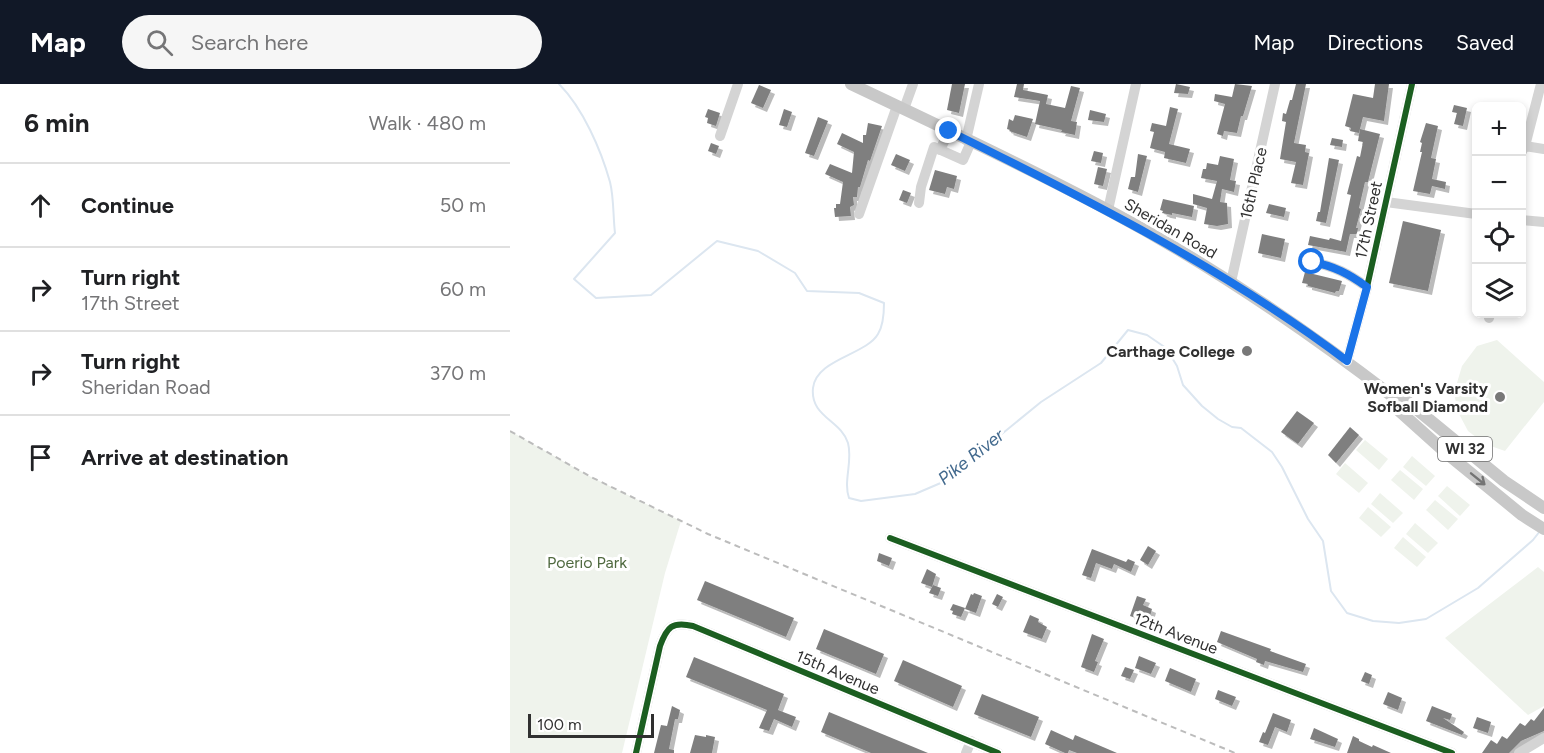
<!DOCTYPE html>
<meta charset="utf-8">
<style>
body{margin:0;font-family:Figtree,sans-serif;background:#f6f6f6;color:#202124}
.controls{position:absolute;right:18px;top:18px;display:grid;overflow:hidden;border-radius:9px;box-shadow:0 3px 9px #0003}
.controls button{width:54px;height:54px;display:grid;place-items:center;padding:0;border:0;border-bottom:2px solid #e0e0e0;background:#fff;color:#202124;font:30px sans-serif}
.scale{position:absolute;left:18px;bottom:15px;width:126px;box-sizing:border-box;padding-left:6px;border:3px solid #303030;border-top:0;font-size:16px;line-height:21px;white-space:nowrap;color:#303030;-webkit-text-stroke:4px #fff;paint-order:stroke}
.stop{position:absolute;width:18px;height:18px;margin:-14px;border:4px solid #1a73e8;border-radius:50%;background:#fff}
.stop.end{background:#1a73e8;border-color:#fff;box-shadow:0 2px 6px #0008}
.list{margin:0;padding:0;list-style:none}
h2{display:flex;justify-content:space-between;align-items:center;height:78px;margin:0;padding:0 24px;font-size:26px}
h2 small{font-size:20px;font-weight:400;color:#757577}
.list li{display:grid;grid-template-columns:39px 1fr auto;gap:18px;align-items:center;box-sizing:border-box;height:84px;padding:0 24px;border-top:2px solid #e0e0e0}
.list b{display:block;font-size:22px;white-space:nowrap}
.list p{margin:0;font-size:20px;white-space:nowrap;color:#757577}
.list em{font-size:20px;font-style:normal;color:#757577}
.icon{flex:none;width:33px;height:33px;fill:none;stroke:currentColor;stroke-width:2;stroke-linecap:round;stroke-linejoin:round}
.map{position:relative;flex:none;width:1034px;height:669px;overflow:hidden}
header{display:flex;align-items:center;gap:36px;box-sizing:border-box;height:84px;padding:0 30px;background:#111827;color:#fff}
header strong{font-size:28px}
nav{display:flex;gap:33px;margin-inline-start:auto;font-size:21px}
.search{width:420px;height:54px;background:#f6f6f6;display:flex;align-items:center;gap:15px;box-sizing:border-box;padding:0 21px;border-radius:33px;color:#757577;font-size:22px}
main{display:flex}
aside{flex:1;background:#fff}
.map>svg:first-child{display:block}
</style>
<header>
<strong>Map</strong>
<div class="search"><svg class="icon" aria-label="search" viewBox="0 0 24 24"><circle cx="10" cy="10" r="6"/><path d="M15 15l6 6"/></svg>Search here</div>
<nav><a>Map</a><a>Directions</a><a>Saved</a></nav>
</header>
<main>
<aside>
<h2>6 min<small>Walk · 480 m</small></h2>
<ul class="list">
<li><svg class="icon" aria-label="ahead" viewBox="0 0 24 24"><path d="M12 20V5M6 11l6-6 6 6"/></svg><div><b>Continue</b></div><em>50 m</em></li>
<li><svg class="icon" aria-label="right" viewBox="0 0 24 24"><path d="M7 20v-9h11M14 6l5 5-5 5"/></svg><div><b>Turn right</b><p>17th Street</p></div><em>60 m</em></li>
<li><svg class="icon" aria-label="right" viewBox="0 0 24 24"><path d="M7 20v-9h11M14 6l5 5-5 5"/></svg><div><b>Turn right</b><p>Sheridan Road</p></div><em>370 m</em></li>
<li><svg class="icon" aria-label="arrive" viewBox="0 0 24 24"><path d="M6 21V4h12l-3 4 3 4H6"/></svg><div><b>Arrive at destination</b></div></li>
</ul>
</aside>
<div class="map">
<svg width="1034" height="669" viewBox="0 0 1034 669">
<defs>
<filter id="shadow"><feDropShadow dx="4" dy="4" stdDeviation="0" flood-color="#0004"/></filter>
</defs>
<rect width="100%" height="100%" fill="#fff"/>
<g fill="#eff3ec">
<path d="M987 256 1034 298V318L995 367 975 360 958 347 948 328 944 309 952 282 967 262Z"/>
<path d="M0 347 81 393 171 437 155 489 112 669H0Z"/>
<path d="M855 356 878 375 869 386 846 366Z"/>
<path d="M902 372 925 392 916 402 893 383Z"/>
<path d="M835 379 858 399 849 409 826 390Z"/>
<path d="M890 386 913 405 904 416 881 396Z"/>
<path d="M937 402 960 421 950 432 928 412Z"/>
<path d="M870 409 893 429 883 439 861 420Z"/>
<path d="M925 416 948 435 938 446 916 426Z"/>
<path d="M858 423 881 443 871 453 849 434Z"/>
<path d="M905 439 928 459 918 469 896 450Z"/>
<path d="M893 453 916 473 907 483 884 464Z"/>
<path d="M1028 483 1034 488V622L1018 631 935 554Z"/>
</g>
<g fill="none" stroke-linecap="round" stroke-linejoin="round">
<path stroke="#dce6f0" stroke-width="2" d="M49 0C73 24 91 66 100 98 104 114 103 133 105 149L64 195 86 214 141 211 207 157 248 167 285 189 297 207 349 209 374 219C374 228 373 242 368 250 356 271 306 275 303 304 300 333 331 336 338 359 343 377 333 397 339 414L351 417 405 410 433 398 531 318 591 279 618 246 637 251 656 264 667 282 673 301 692 322 708 335 722 343 731 344 762 368 772 383 798 435 813 457 821 507 837 529 863 537 889 539 916 535 968 504 1023 456 1030 447"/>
</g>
<g fill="#7f7f7f" filter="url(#shadow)">
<path d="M442 0H455L449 29 437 26Z"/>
<path d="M507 0H514L513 6 538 11 536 20 555 24 561 2 570 4 561 37 567 38 565 51 551 48 552 46 525 40 530 17 504 13Z"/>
<path d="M666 0 680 3 678 10 664 9Z"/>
<path d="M725 0 742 2 733 32H731L727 49 714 47 713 52 707 50 715 20 704 17 705 10 722 13Z"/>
<path d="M786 0H796L784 59 796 61 795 68 799 69 793 101 781 99 786 78 770 75 776 38 772 37 773 29 776 30 780 16H782Z"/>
<path d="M865 0H879L874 37 853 33 849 49 840 47 841 44 835 42 843 10 863 14Z"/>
<path d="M249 1 261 6 253 24 241 19Z"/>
<path d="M944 21 957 24 953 42 944 40 947 29 942 28Z"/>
<path d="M660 23 668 25 659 60 680 65 676 79 654 74 655 68 640 64 644 48 640 47 642 39 656 42Z"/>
<path d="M198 25 210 29 206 42 197 39 198 34 195 33Z"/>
<path d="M274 25 282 28 277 43 269 41Z"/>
<path d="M580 26 596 30 594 38 578 36Z"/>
<path d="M505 31 523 35 517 53 499 47 500 46 497 45 499 35 503 37Z"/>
<path d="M308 33 318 37 304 72 295 69Z"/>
<path d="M358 39 372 42 360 77 358 76 350 103H348L347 113H343L344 121 340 123 341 132 325 133 324 124H326V120H330L333 98 315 90 320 80 342 89 344 68 327 60 332 49 353 59V51H356Z"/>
<path d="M916 39 928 42 921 74 926 75 922 95 936 98 935 105 922 102 920 110 903 107 912 68H910L912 59 910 58Z"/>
<path d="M850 45 870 50 858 98H855L849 124 851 125 846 144H848L847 150H840L836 168 798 161 800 152 819 156 820 154 831 157 841 111 837 110 847 72 850 73 853 58 848 57Z"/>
<path d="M822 54 833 56 832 63 820 61Z"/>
<path d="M201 59 209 62 206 70 198 67Z"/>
<path d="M584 67 593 69 591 79 581 77Z"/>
<path d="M386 70 400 76 395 87 381 81Z"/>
<path d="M628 70 637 72 628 108 618 105 621 93H625Z"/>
<path d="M710 72 724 75 720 96 726 97 724 108 712 105 710 118 717 119 718 140 707 142 694 140 697 124 683 120V110L702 115 707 97 691 94 693 85H696L697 79 708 81Z"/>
<path d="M819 74 829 76 816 139 806 137 808 128H810Z"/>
<path d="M588 83 597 85 593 102 584 100Z"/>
<path d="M425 86 447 92 444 105 437 103 435 110 419 106Z"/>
<path d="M393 106 401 109 397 119 389 116Z"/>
<path d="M653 115 684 122 682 133 662 129V131L652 129 653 127 650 126Z"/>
<path d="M759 120 776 124 774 133 756 129Z"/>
<path d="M893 137 931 146 918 207 879 199Z"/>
<path d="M752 150 775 155 771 174 748 169Z"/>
<path d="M795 188 832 197 829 207H826L825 209 798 202V200L792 199Z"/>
<path d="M787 327 804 339 788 360 771 348Z"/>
<path d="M840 343 849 351 826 379 818 371Z"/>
<path d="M638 462 646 467 638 481 630 476Z"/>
<path d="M582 465 616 478 618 475 625 478 621 488 604 480 602 485 586 479 581 494 572 491Z"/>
<path d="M369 469 382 474 379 482 367 477Z"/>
<path d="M417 485 426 490 422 503 411 499Z"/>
<path d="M195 497 284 534 276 553 187 516Z"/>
<path d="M423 501 431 504 428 512 419 509Z"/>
<path d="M464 509 472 512 466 529 455 525 461 510 463 511Z"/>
<path d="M487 510 493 513 488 523 482 520Z"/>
<path d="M627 512 636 515 633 521 642 525 640 532 636 530 634 537 620 532Z"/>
<path d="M443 520 455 524 451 533 442 530 443 527 440 526Z"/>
<path d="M520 531 529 535 528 538 537 543 532 555 513 548Z"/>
<path d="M314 545 374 570 366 590 306 565Z"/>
<path d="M711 547 761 565 760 567 796 580 793 588 755 577 754 581 746 578 747 575 707 558Z"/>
<path d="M582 550 594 555 585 577 588 578 584 588 571 583Z"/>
<path d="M629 572 646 579 641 590 625 584Z"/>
<path d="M184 573 274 610 268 626 286 633 282 643 264 635 259 647 249 644 257 626 176 593Z"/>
<path d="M393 576 452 602 443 623 384 597Z"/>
<path d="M615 583 624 586 620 595 611 592Z"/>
<path d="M660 584 686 595 681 608 655 597Z"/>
<path d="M855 588 862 591 859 600 851 597Z"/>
<path d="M708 606 726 613 722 622 705 615Z"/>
<path d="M878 608 892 614 888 626 873 620Z"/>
<path d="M472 610 529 633 521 653 464 630Z"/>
<path d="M162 622 170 626 168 635H165L159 665 164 666V669H144L151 641 157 642Z"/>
<path d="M922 622 942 630 940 636 933 634 954 648 952 651 916 637Z"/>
<path d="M1034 624V647L1011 657 999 669H972L981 656 987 660 992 652 997 655 1010 639 1015 642 1021 635 1024 637Z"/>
<path d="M319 628 418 669H361L311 648Z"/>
<path d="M763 629 781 636 777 648 765 643 758 661 749 658 753 648 755 649Z"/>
<path d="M967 633 981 638 978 649 963 644Z"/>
<path d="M804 644 828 655 825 663 800 655Z"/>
<path d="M541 646 563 656 565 651 607 669H567L559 666 558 669H555L535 660Z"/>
<path d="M185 651 196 653V651L205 653 202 669H180Z"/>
<path d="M843 652 849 655V657L862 663 863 661 881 669H837Z"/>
</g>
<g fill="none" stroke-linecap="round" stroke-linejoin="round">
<g stroke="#d4d4d4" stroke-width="10">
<path d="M394 25 403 0"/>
<path d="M210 52 228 0"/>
<path d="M456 56 469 0"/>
<path d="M1015 62 1031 0"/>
<path d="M430 66 439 47"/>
<path d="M1011 69 1015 62 1034 65"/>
<path d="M876 118 966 130"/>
<path d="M409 119 411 103 424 63 453 76 461 58"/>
<path d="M598 126 626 0"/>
<path d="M349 130 387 22"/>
<path d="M1011 136 1034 138"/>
<path d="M802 178C824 182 839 190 857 203"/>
<path d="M721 198 765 0"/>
<path d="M979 234 980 230"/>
<path d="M837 277 857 203 902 0"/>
<path d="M380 454 942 669"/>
<path d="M126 669 150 562C157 543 162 537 183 542L488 669"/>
<path d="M456 669 461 657"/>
<path d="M1009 669 1034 654"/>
</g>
<g stroke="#c8c8c8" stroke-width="12">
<path d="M341 0C427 41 514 81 598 126 698 179 792 243 882 312L893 314 994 397 1034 424"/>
<path d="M882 312 886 324 935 368 1012 431 1034 445"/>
</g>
<path stroke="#bcbcbc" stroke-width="2" stroke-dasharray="6 4.5" stroke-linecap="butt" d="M0 347 81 393 198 450 725 669"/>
<g stroke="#fff" stroke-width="10">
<g id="cycleway">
<path d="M837 277 857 203 902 0"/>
<path d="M380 454 942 669"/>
<path d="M126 669 150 562C157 543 162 537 183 542L488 669"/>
</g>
</g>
<use href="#cycleway" stroke="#1b5e20" stroke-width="6"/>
</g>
<defs><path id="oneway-shaft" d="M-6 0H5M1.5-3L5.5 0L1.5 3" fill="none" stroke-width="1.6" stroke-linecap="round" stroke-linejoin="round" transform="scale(1.5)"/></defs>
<use stroke="#747474" href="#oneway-shaft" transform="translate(968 395) rotate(39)"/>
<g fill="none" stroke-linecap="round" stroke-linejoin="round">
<path stroke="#1a73e8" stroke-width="8" d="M439 47C576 115 714 184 837 277L857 203C839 190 824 182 802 178"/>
</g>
<g fill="#787878" stroke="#fff" stroke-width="2">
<circle cx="737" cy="267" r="6"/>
<circle cx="990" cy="313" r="6"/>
</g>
<g text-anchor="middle" stroke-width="6" stroke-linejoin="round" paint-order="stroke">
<rect fill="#fff" stroke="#6e6e6e" stroke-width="1.5" x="928" y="353" width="54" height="24" rx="4.5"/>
<g font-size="15" font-weight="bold" fill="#303030">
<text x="955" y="370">WI 32</text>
</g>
<g font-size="16" fill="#303030" stroke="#fff">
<text transform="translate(743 99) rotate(-77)" y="6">16th Place</text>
<text transform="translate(858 136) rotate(-78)" y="6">17th Street</text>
<text transform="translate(661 144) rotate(30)" y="6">Sheridan Road</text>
<text transform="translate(666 549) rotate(21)" y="6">12th Avenue</text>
<text transform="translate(328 588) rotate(23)" y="6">15th Avenue</text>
</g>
<g font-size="16" font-weight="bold" fill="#303030" stroke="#fff" text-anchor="end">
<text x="725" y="273">Carthage College</text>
<text x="978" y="310">Women's Varsity<tspan x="978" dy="18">Sofball Diamond</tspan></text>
</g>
<g font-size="16" fill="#506a40" stroke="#fff">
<text x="77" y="484">Poerio Park</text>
</g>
<g font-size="18" font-style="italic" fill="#436a8e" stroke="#fff">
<text transform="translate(461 373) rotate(-38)" y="6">Pike River</text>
</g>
</g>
</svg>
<div class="controls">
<button>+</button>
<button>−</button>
<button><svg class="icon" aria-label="locate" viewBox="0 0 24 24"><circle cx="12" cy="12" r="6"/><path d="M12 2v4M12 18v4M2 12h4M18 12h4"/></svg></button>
<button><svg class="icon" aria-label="layers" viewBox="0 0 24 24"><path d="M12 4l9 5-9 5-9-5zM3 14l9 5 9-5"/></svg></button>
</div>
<div class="scale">100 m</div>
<div class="stop" style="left:802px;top:178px"></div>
<div class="stop end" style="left:439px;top:47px"></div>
</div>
</main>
